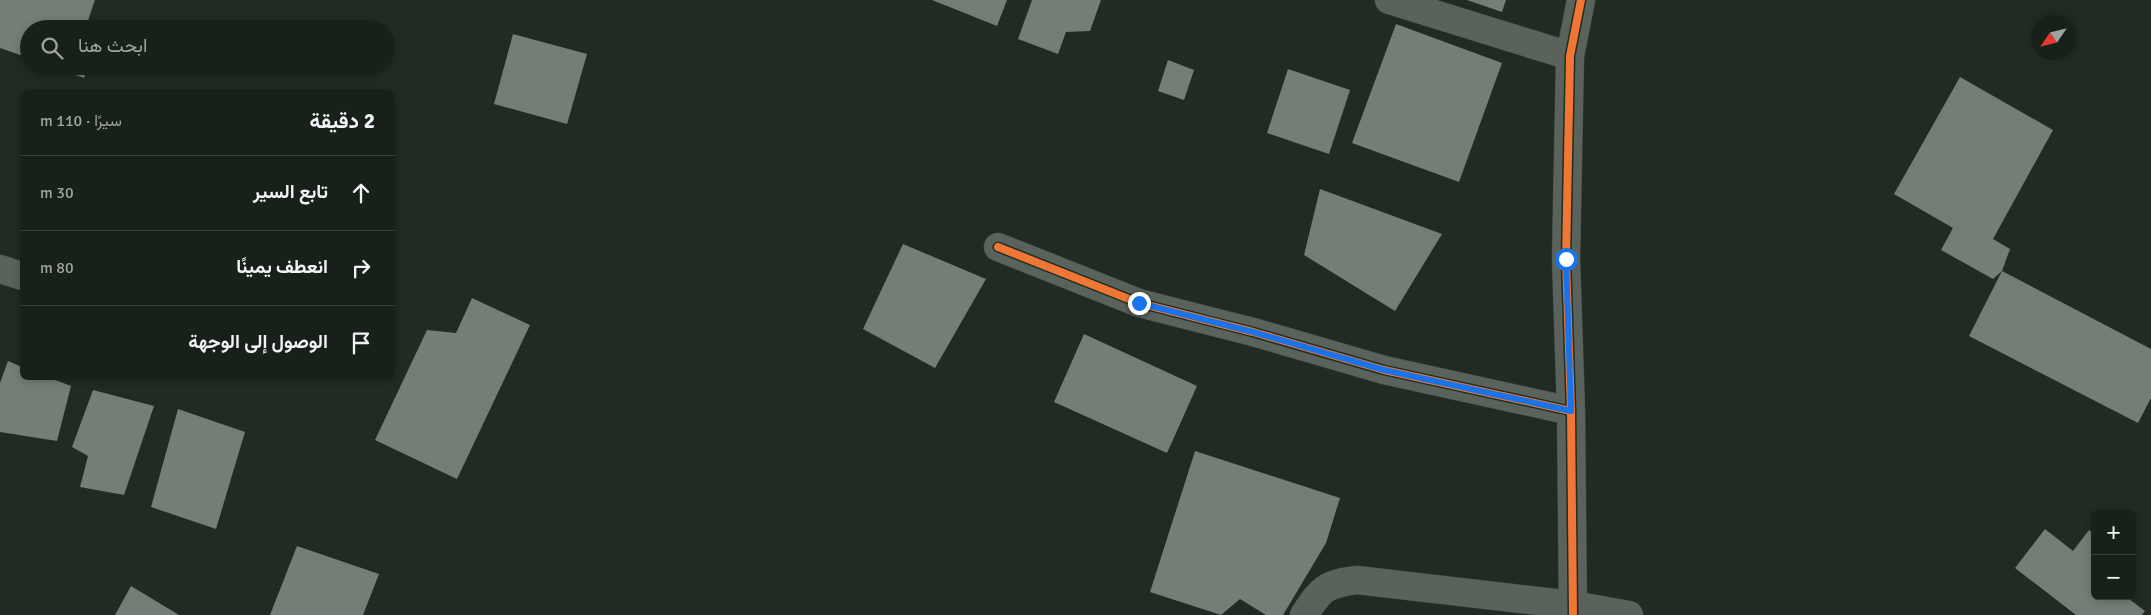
<!DOCTYPE html>
<html lang="ar">
<meta charset="utf-8">
<style>
body{margin:0;font-family:Signika,Vazirmatn,sans-serif;background:#212823;color:#f1f3f6;direction:rtl}
.controls{position:absolute;right:15px;bottom:15px;display:grid;overflow:hidden;border-radius:8px;box-shadow:0 2px 8px #0003}
.controls button{width:45px;height:45px;display:grid;place-items:center;padding:0;border:0;border-bottom:1px solid #363e39;background:#18201a;color:#f1f3f6;font:25px sans-serif}
.compass{position:absolute;left:2031px;top:15px;width:45px;height:45px;border-radius:50%;background:#18201a;box-shadow:0 2px 8px #0003;rotate:235deg}
.stop{position:absolute;width:15px;height:15px;margin:-11px;border:4px solid #1a73e8;border-radius:50%;background:#fff}
.stop.end{background:#1a73e8;border-color:#fff;box-shadow:0 1px 5px #0008}
.list{margin:0;padding:0;list-style:none}
h2{display:flex;justify-content:space-between;align-items:center;height:65px;margin:0;padding:0 20px;font-size:21px}
h2 small{font-size:16px;font-weight:400;color:#9fa3a2}
.list li{display:grid;grid-template-columns:32px 1fr auto;gap:15px;align-items:center;box-sizing:border-box;height:75px;padding:0 20px;border-top:1px solid #363e39}
.list b{display:block;font-size:19px;white-space:nowrap}
.list em{font-size:16px;font-style:normal;color:#9fa3a2}
.icon{flex:none;width:28px;height:28px;fill:none;stroke:currentColor;stroke-width:2;stroke-linecap:round;stroke-linejoin:round}
.map{position:relative;flex:none;width:2151px;height:615px;overflow:hidden;direction:ltr}
.search{position:absolute;background:#18201a;box-shadow:0 2px 8px #0003;left:20px;top:20px;width:375px;height:55px;display:flex;align-items:center;gap:12px;box-sizing:border-box;padding:0 18px;border-radius:28px;color:#9fa3a2;font-size:19px}
.panel{position:absolute;background:#18201a;box-shadow:0 2px 8px #0003;left:20px;top:90px;width:375px;height:290px;border-radius:8px;direction:rtl}
.map>svg:first-child{display:block}
</style>
<div class="map">
<svg width="2151" height="615" viewBox="0 0 2151 615">
<rect width="100%" height="100%" fill="#202b23"/>
<g fill="#747e77">
<path d="M0 0H95L85 29H29V58L0 48Z"/>
<path d="M932 0H1007L997 26Z"/>
<path d="M1032 0H1101L1090 31 1066 32 1058 54 1018 39Z"/>
<path d="M1467 0H1506L1502 12Z"/>
<path d="M1396 24 1502 63 1459 182 1352 143Z"/>
<path d="M513 34 587 54 567 124 494 104Z"/>
<path d="M1168 60 1194 70 1184 100 1158 91Z"/>
<path d="M51 66H88L84 78Z"/>
<path d="M1288 69 1350 90 1329 154 1267 133Z"/>
<path d="M1960 77 2053 130 1993 239 2010 249 2002 271 1993 279 1941 250 1953 228 1894 194Z"/>
<path d="M1320 189 1442 234 1395 311 1304 255Z"/>
<path d="M903 244 986 279 935 368 863 329Z"/>
<path d="M2002 271 2151 349V398L2138 423 1969 336Z"/>
<path d="M472 298 530 325 457 479 375 440 427 330 456 333Z"/>
<path d="M1084 334 1197 386 1167 453 1054 402Z"/>
<path d="M8 361 22 367V378H50L71 386 57 441 0 432V383Z"/>
<path d="M93 390 154 406 124 495 80 487 88 456 72 447Z"/>
<path d="M178 409 245 432 216 529 151 507Z"/>
<path d="M1195 451 1340 498 1326 543 1283 615H1266L1240 599 1221 615 1150 592Z"/>
<path d="M2045 529 2073 551 2089 530 2095 534V596H2125L2145 611 2142 615H2076L2015 568Z"/>
<path d="M297 546 379 574 363 615H270Z"/>
<path d="M131 586 179 615H115Z"/>
</g>
<g fill="none" stroke-linecap="round" stroke-linejoin="round">
<g stroke="#3d4741" stroke-width="29">
<g id="street">
<path d="M1389 0 1570 56"/>
<path d="M998 247 1139 303 1253 332 1384 370 1571 411"/>
<path d="M0 269 22 276"/>
<path d="M1304 615C1321 589 1325 584 1357 580L1573 605 1629 615"/>
<path d="M1573 615 1571 411 1566 259 1570 56 1581 0"/>
</g>
</g>
<use href="#street" stroke="#5a625c" stroke-width="28"/>
<g stroke="#1c2f22" stroke-width="11">
<g id="cycleway">
<path d="M998 247 1139 303 1253 332 1384 370 1571 411"/>
<path d="M1573 615 1571 411 1566 259 1570 56 1581 0"/>
</g>
</g>
<use href="#cycleway" stroke="#f07635" stroke-width="8"/>
</g>
<g fill="none" stroke-linecap="round" stroke-linejoin="round">
<path stroke="#1a73e8" stroke-width="6" d="M1139 303 1253 332 1384 370 1571 411 1566 259"/>
</g>
</svg>
<div class="controls">
<button>+</button>
<button>−</button>
</div>
<svg class="compass" viewBox="-18 -18 36 36"><path d="M0-13l5 13h-10z" fill="#e53935"/><path d="M0 13l5-13h-10z" fill="#9fa3a2"/></svg>
<div class="stop" style="left:1566px;top:259px"></div>
<div class="stop end" style="left:1139px;top:303px"></div>
<div class="search"><svg class="icon" aria-label="search" viewBox="0 0 24 24"><circle cx="10" cy="10" r="6"/><path d="M15 15l6 6"/></svg>ابحث هنا</div>
<section class="panel">
<h2>2 دقيقة<small>سيرًا · 110 m</small></h2>
<ul class="list">
<li><svg class="icon" aria-label="ahead" viewBox="0 0 24 24"><path d="M12 20V5M6 11l6-6 6 6"/></svg><div><b>تابع السير</b></div><em>30 m</em></li>
<li><svg class="icon" aria-label="right" viewBox="0 0 24 24"><path d="M7 20v-9h11M14 6l5 5-5 5"/></svg><div><b>انعطف يمينًا</b></div><em>80 m</em></li>
<li><svg class="icon" aria-label="arrive" viewBox="0 0 24 24"><path d="M6 21V4h12l-3 4 3 4H6"/></svg><div><b>الوصول إلى الوجهة</b></div></li>
</ul>
</section>
</div>
